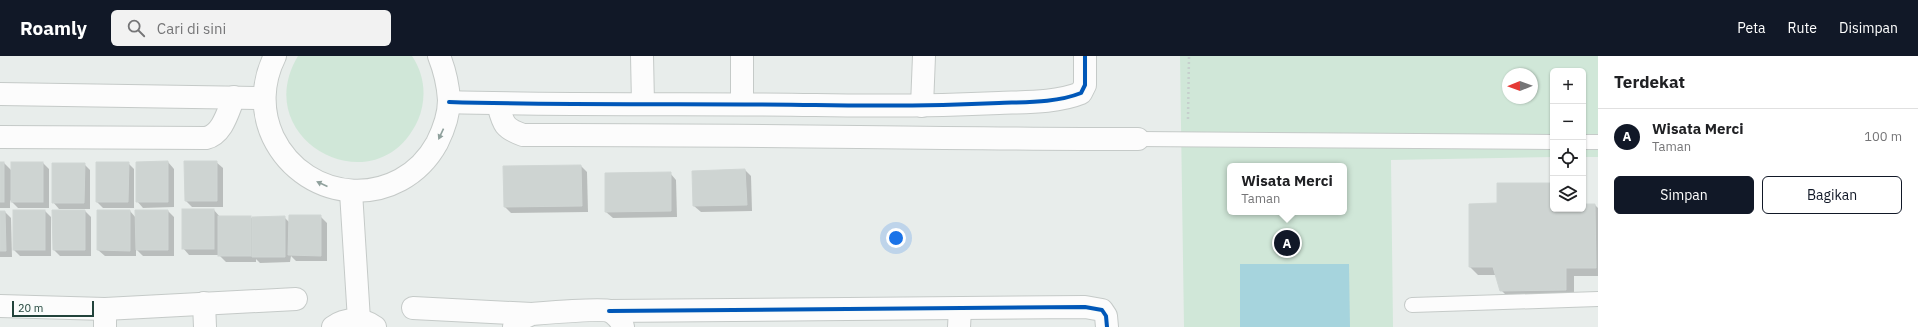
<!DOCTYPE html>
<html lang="id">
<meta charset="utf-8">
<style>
body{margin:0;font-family:"IBM Plex Sans",sans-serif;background:#f2f2f2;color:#202124}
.controls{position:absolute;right:12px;top:12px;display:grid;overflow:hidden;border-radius:6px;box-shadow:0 1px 3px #0004}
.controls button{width:36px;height:36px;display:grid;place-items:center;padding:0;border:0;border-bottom:1px solid #e0e0e0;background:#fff;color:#202124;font:20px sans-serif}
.compass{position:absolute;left:1502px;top:12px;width:36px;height:36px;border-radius:50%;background:#fff;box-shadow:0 1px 3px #0004;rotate:269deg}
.scale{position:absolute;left:12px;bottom:10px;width:82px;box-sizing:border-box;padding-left:4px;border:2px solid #22433b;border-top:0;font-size:11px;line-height:14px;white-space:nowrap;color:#22433b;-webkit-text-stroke:3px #f7fbf9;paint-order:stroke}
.you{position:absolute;left:896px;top:182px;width:14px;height:14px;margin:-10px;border:3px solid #fff;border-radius:50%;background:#1a73e8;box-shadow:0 0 0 6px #1a73e833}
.badge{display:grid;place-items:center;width:26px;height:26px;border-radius:50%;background:#111827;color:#fff;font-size:13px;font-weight:700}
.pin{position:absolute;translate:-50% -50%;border:2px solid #fff;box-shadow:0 1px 4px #0006}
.popup{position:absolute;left:1227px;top:107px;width:120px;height:52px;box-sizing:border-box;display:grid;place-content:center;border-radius:6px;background:#fff;filter:drop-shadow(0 1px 3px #0005);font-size:13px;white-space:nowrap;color:#757577}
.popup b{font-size:15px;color:#202124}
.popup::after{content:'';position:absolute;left:50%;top:100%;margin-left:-8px;border:8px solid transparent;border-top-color:#fff}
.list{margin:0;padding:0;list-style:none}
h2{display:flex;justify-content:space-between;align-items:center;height:52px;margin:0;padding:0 16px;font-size:17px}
h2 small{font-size:13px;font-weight:400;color:#757577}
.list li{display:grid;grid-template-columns:26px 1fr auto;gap:12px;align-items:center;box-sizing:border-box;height:56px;padding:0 16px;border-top:1px solid #e0e0e0}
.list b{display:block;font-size:15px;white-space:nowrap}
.list p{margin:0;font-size:13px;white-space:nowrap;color:#757577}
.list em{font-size:13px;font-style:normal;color:#757577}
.actions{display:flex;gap:8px;padding:12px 16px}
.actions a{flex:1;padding:9px 0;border:1px solid #111827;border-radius:6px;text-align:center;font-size:14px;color:#111827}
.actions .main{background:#111827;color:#fff}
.icon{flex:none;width:22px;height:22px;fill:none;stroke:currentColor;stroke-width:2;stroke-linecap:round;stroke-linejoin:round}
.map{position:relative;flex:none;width:1598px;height:271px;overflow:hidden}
header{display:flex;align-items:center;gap:24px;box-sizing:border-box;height:56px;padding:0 20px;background:#111827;color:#fff}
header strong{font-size:19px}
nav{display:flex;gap:22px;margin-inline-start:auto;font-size:14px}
.search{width:280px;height:36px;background:#f2f2f2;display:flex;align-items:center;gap:10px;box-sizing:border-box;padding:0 14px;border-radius:6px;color:#757577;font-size:15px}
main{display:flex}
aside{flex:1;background:#fff}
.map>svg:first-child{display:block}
</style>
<header>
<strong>Roamly</strong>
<div class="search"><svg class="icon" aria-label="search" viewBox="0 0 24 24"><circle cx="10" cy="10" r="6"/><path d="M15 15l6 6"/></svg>Cari di sini</div>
<nav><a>Peta</a><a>Rute</a><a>Disimpan</a></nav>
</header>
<main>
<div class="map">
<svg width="1598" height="271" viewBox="0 0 1598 271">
<rect width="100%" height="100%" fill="#e8edeb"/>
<g fill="#d0e7d8" fill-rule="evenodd">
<path d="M298 0H412C425 19 427 43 418 64 377 154 247 84 298 0Z"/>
<path d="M1180 0H1598V101H1583V15H1553V101L1391 104 1393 271H1184ZM1508 18H1532V42H1508ZM1230 110H1344V156H1230Z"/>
</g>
<path fill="#a6d4dd" d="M1240 208H1349L1350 271H1240Z"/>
<g fill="#0003">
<path d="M168 106 174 113V151L143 152 137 145Z"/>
<path d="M216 106 223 112V151H192L186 145Z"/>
<path d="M0 107H4L12 115 43 107 49 113V152H18L10 144V152H0Z"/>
<path d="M128 107 134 113V152H103L97 146Z"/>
<path d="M84 108 90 114V153H59L53 146Z"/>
<path d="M581 110 587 116 588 156 511 157 505 151 504 111Z"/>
<path d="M745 114 751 120 752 155 701 156 694 150 693 116Z"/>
<path d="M670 117 676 124 677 161 613 162 606 156Z"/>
<path d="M1553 128V153H1583V149H1595L1598 152V220H1574V242H1509L1501 234 1497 219H1478L1470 211 1498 148Z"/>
<path d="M214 154 220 161H250L253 163 284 161 289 166 320 160 327 167V205H296L291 200 290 206 260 207 256 203V206H226L219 199H189L183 192Z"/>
<path d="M45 155 51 161V200H20L14 194Z"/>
<path d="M85 155 91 161V200H60L54 194Z"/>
<path d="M130 155 136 162 168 155 174 161V200H143L136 193V200H105L98 194Z"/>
<path d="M0 156H5L11 162 12 201H0Z"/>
</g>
<g fill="#ced4d2" stroke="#d0d6d4">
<path d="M168 105V146H136V106Z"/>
<path d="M184 105H217V145H185Z"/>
<rect x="0" y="106" width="4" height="40"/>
<rect x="11" y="106" width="32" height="40"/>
<path d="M96 106H129L128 146H96Z"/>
<path d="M52 107H85L84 147H52Z"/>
<path d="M581 109 582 150 504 151 503 110Z"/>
<path d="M745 113 747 149 693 150 692 115Z"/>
<path d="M671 116V155L605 156V117Z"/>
<path d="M1497 127H1553V153H1583V148H1595L1596 212H1566V234L1500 235 1493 211H1469V148L1497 147Z"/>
<rect x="182" y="153" width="32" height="40"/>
<rect x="13" y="154" width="32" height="40"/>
<path d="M52 154H85V194H53Z"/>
<path d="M97 154H130V195L97 194Z"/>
<path d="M135 154H168V194H136Z"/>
<path d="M0 155H5L6 195H0Z"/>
<path d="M289 159H321V200L288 199Z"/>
<rect x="218" y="160" width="33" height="40"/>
<path d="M285 160V201H252V161Z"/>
</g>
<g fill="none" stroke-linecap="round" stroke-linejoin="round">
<g stroke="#c5cac8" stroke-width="16">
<g id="lane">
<path d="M1138 83 1553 86"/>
<path d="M1583 86H1598"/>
<path d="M1412 249 1598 243"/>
</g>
</g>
<g stroke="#c5cac8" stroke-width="24">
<g id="street">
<path d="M275 0C262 26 261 55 273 81 306 149 400 154 437 87 443 75 449 59 449 44 448 28 445 15 439 0"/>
<path d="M642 0 643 47"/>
<path d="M0 38 264 42"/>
<path d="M449 46C571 50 693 47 815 49 876 50 937 50 999 47 1025 46 1056 47 1081 37L1085 29V0"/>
<path d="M498 48C503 67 503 72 523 79 728 78 933 83 1138 83"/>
<path d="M742 48V0"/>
<path d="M922 50 924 0"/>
<path d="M0 81 206 82C223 78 228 55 234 41"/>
<path d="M351 136 359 264"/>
<path d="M204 247 205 271"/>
<path d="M0 250 105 253"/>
<path d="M413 252 532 258"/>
<path d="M609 255 1085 251 1102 254 1106 260 1107 271"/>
<path d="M105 271V253L296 243"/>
<path d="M333 271C345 262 363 262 375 271"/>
<path d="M514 271 523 262 532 258C545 257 601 252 610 255 615 258 622 265 623 271"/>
<path d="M959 271 960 253"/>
</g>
</g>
<path stroke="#c6cfcd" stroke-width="2.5" stroke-dasharray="2 3" stroke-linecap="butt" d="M1188 63 1189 0"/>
<use href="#lane" stroke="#fcfcfc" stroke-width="14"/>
<use href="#street" stroke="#fcfcfc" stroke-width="22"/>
<g stroke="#f7fbf9" stroke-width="6">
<g id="cycleway">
<path d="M449 46C571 50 693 47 815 49 876 50 937 50 999 47 1025 46 1056 47 1081 37L1085 29V0"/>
<path d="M609 255 1085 251 1102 254 1106 260 1107 271"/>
</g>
</g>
<use href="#cycleway" stroke="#0057b8" stroke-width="4"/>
</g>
<defs><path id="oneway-solid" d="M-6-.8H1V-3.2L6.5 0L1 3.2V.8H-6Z"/></defs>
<g fill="#8fa09c">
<use href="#oneway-solid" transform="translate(441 78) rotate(115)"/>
<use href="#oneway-solid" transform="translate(322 128) rotate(-156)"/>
</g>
</svg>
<div class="controls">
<button>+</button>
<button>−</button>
<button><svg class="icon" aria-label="locate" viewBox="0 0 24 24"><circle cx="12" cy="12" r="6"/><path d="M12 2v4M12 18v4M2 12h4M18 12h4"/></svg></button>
<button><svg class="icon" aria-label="layers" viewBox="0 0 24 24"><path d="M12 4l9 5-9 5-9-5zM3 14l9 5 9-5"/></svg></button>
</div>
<svg class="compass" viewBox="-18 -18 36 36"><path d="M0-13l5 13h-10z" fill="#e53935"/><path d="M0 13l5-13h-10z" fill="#757577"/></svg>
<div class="scale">20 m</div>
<div class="you"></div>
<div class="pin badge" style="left:1287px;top:187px">A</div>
<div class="popup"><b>Wisata Merci</b>Taman</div>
</div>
<aside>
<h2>Terdekat<small></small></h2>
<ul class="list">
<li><span class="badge">A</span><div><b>Wisata Merci</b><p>Taman</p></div><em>100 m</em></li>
</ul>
<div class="actions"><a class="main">Simpan</a><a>Bagikan</a></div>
</aside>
</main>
